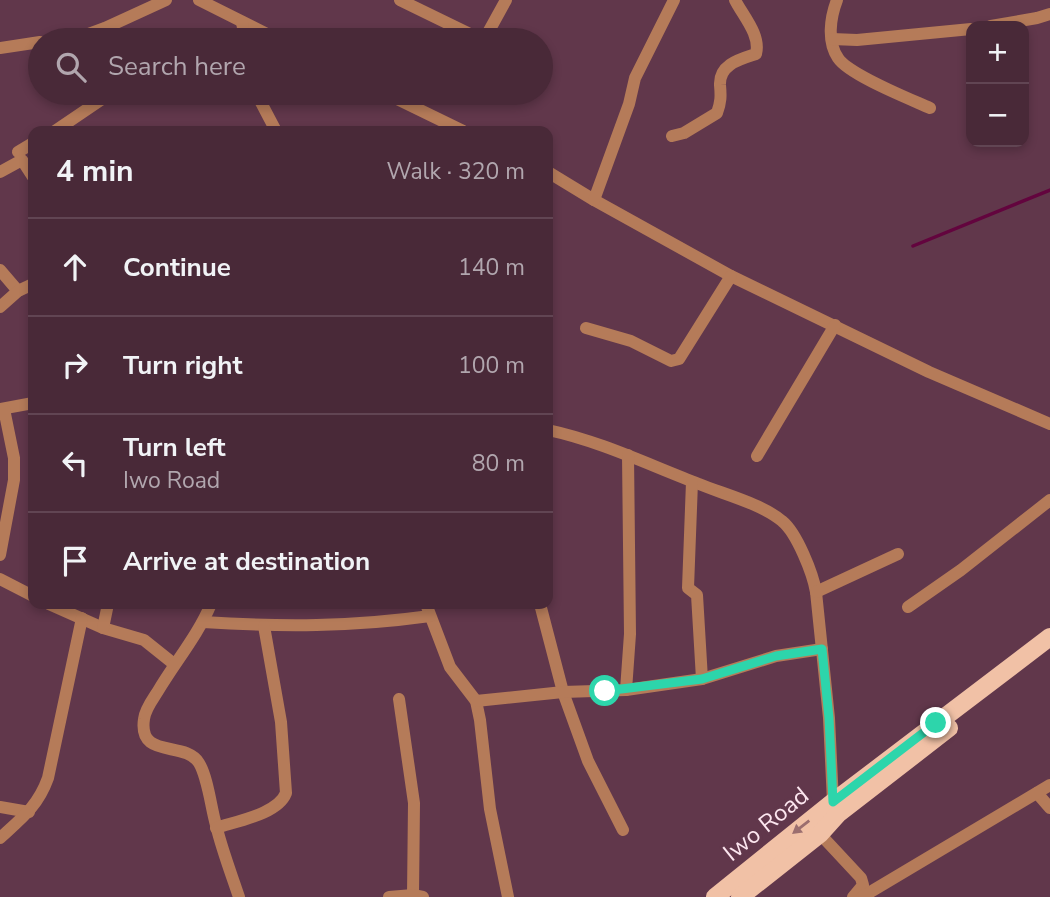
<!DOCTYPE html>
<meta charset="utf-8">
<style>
body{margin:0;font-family:"Nunito Sans",sans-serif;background:#533543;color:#f1f3f6}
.controls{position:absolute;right:21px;top:21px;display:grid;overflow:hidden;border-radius:14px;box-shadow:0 4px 10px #0003}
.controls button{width:63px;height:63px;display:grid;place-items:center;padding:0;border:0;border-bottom:2px solid #614553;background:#492938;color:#f1f3f6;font:35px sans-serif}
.stop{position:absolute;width:21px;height:21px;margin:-16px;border:5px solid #2dd5ab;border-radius:50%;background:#fff}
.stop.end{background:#2dd5ab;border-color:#fff;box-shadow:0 2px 7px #0008}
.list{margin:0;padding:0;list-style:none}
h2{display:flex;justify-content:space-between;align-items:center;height:91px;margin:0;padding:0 28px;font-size:30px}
h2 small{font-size:23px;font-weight:400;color:#b1a6ae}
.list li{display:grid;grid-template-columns:46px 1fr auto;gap:21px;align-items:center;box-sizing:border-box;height:98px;padding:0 28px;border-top:2px solid #614553}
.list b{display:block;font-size:26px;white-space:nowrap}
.list p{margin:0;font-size:23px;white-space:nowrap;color:#b1a6ae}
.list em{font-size:23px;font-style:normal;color:#b1a6ae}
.icon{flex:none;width:38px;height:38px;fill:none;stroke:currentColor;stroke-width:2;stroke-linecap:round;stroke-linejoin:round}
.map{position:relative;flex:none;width:1050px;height:897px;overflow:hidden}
.search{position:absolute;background:#492938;box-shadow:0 4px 10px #0003;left:28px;top:28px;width:525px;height:77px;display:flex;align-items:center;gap:18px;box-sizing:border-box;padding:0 24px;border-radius:38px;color:#b1a6ae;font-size:26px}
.panel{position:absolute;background:#492938;box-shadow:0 4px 10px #0003;left:28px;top:126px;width:525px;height:483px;border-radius:14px}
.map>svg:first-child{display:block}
</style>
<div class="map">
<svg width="1050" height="897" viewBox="0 0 1050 897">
<rect width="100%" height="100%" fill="#61374b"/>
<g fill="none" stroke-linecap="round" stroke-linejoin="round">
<path stroke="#63043e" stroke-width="3.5" d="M913 246 1050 190"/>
<g stroke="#b57b59" stroke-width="12">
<path d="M199 0 279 40"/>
<path d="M400 0 482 40"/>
<path d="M837 0C830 18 827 42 838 58 849 75 910 99 930 108"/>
<path d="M242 22 245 40"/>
<path d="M991 26 1037 18 1050 14"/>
<path d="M832 39 857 40 971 29"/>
<path d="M49 40 86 35 105 28 166 0"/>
<path d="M484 40 506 0"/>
<path d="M0 48 40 42"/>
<path d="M256 93 276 131"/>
<path d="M385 93 463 131"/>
<path d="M55 131 111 93"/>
<path d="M672 136 684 133 717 113C721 102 721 96 720 85 719 64 741 59 756 54 761 35 743 16 735 0"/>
<path d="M18 152 33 143"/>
<path d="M0 172 22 160 33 177"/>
<path d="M548 172 594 200 731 276 929 372 1050 424"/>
<path d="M594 200 629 104 635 78 674 0"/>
<path d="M0 270 18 291"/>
<path d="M0 307 18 291 33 284"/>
<path d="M586 328 631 341 671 361 679 359 731 276"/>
<path d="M0 409 33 403"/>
<path d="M548 430C600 441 649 465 699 484 723 494 762 504 782 521 797 533 813 574 816 592L829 718 833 802"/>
<path d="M757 456 835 325"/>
<path d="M692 482 688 588 697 595 702 679"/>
<path d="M0 555 14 480V458L4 409"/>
<path d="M0 579 33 596"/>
<path d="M816 592 898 554"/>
<path d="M49 604 103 628 144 640 174 664"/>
<path d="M211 604C198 635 176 661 158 691 153 699 145 709 144 719 138 760 185 740 199 763 208 778 211 808 216 825 222 850 231 873 239 897"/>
<path d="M426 604 450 667 476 701 480 720 490 809 508 897"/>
<path d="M540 604 563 692 588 761 623 830"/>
<path d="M908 607 961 570 1050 500"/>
<path d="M203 622C282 627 351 627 430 616"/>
<path d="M103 628 108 604"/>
<path d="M626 690 630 634 628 455"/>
<path d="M399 699 414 803 413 895"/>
<path d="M476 701 563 692 626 690 702 679 776 656 822 649"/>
<path d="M1037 793 1050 808"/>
<path d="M0 807 29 812"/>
<path d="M216 828C237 821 278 814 286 793L281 722 264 626"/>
<path d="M820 834 861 878 863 885 853 897"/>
<path d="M0 838C22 818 38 806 48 778L82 618"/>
<path d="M389 897 413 895 423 897"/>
<path d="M862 897 1050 785"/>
</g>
<g stroke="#f1c1a6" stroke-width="18">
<path d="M715 897 833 802 1050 637"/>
<path d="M740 897 820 834 838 814 949 728"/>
</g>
</g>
<defs><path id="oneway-solid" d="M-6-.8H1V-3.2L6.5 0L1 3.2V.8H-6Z" transform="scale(1.75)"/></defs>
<use fill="#9b6e6f" href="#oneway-solid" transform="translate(801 827) rotate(142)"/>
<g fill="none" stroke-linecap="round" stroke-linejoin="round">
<path stroke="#2dd5ab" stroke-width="9" d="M605 691 702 679 776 656 822 649 829 718 833 802 936 723"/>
</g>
<g text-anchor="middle" stroke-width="6" stroke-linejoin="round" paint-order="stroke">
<g font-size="24" fill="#fce6ef" stroke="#61374b">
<text transform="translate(766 824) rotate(-39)" y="8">Iwo Road</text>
</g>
</g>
</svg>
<div class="controls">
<button>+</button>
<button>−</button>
</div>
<div class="stop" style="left:605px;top:691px"></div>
<div class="stop end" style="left:936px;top:723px"></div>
<div class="search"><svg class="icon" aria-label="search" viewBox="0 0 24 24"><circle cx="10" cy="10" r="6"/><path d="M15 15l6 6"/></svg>Search here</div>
<section class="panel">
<h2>4 min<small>Walk · 320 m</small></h2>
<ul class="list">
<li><svg class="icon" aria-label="ahead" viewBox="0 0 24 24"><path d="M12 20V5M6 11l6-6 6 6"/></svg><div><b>Continue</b></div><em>140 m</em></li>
<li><svg class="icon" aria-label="right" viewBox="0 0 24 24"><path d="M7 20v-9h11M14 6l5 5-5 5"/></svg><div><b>Turn right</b></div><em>100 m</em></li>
<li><svg class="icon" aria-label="left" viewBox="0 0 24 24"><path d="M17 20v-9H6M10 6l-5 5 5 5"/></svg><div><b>Turn left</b><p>Iwo Road</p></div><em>80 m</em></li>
<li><svg class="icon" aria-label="arrive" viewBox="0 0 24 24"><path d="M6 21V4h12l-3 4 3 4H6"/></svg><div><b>Arrive at destination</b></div></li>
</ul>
</section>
</div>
